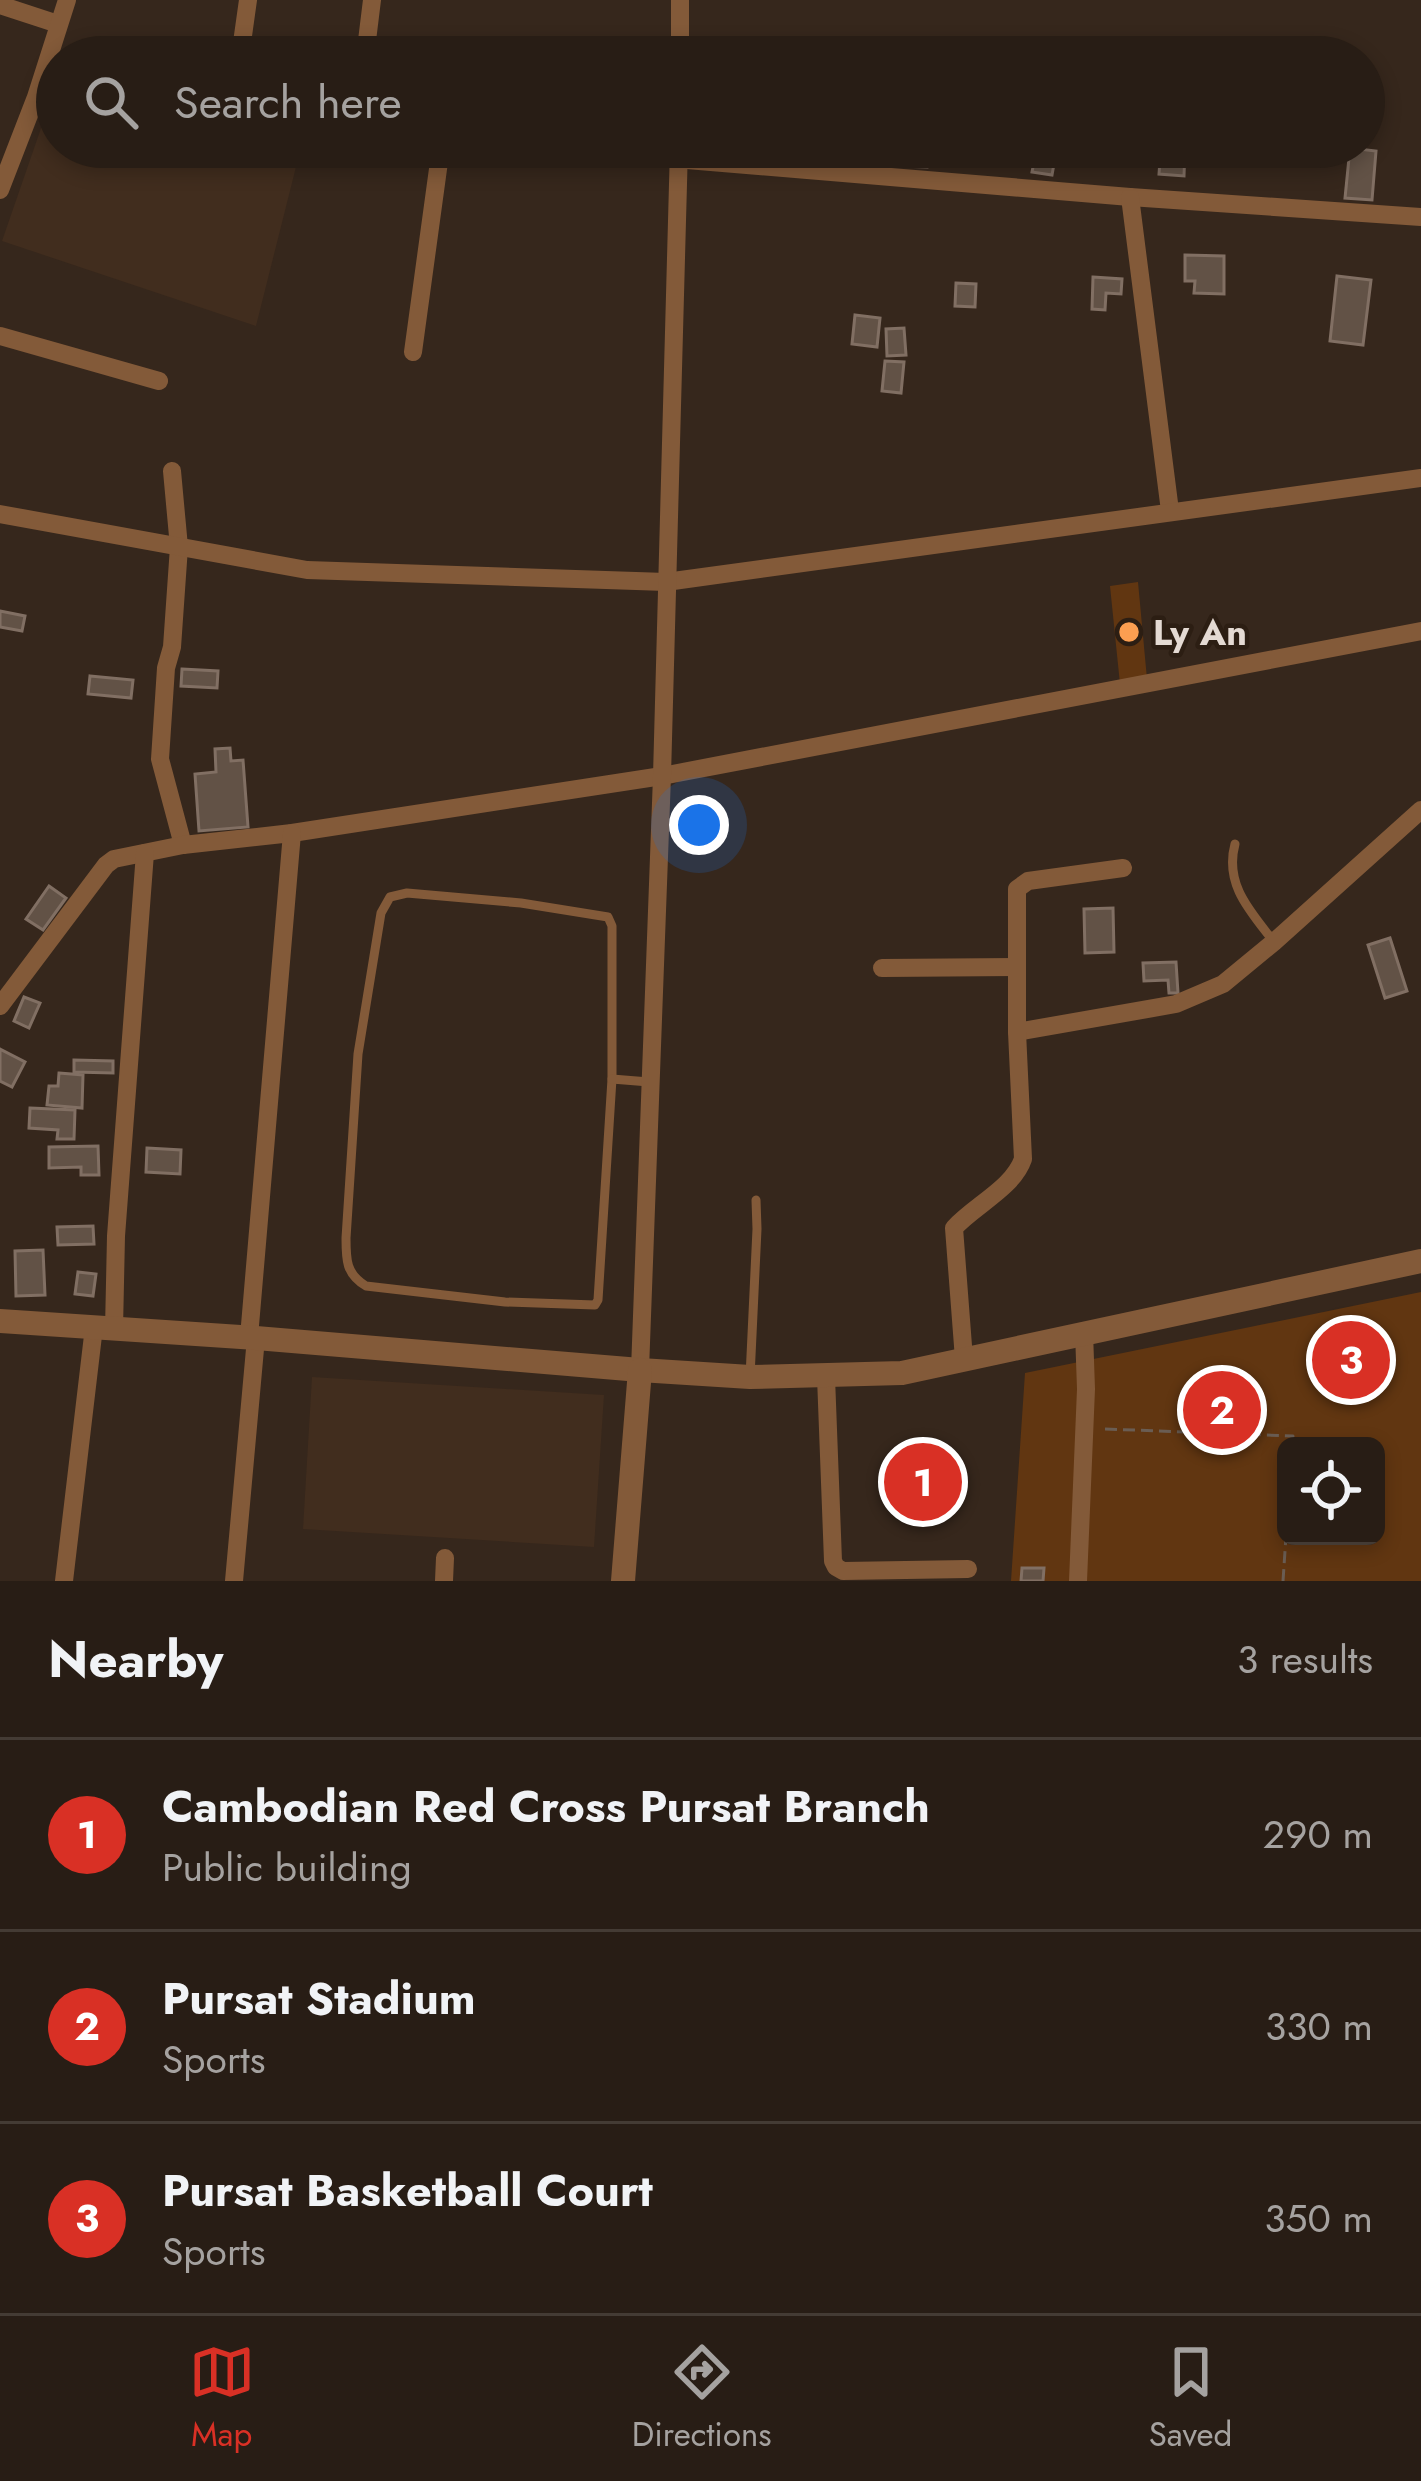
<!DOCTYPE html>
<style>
body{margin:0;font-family:Jost,sans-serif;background:#30261e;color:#f1f3f6}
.controls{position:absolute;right:36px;bottom:36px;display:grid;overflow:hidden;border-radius:18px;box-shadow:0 6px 18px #0003}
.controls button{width:108px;height:108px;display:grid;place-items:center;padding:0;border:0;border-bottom:3px solid #443b34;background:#281d15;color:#f1f3f6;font:60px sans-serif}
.you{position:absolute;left:699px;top:825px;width:42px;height:42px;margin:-30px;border:9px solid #fff;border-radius:50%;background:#1a73e8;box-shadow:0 0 0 18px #1a73e833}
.badge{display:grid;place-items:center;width:78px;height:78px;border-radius:50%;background:#d93025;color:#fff;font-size:39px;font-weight:700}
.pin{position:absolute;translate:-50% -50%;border:6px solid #fff;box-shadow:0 3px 12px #0006}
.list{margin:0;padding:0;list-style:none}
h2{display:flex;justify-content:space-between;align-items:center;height:156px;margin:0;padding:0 48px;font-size:51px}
h2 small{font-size:39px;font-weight:400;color:#a5a2a0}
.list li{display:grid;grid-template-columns:78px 1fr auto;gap:36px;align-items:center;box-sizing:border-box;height:192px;padding:0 48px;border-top:3px solid #443b34}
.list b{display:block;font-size:45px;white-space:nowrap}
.list p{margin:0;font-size:39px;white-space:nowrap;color:#a5a2a0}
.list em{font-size:39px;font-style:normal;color:#a5a2a0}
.icon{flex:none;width:66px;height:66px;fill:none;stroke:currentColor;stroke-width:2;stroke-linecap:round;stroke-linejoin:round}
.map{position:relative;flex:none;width:1421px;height:1581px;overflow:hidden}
.search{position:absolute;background:#281d15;box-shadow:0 6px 18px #0003;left:36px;right:36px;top:36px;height:132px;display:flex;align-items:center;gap:30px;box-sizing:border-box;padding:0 42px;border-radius:66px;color:#a5a2a0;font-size:45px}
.sheet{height:732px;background:#281d15}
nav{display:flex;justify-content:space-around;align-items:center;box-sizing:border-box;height:168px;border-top:3px solid #443b34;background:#281d15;font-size:33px;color:#a5a2a0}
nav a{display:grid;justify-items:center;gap:6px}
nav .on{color:#d93025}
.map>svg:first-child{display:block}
</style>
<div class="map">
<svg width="1421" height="1581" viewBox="0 0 1421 1581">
<rect width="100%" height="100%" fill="#36271c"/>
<g fill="#412d1e">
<path d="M57 101V147H301L256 326 2 241 49 105Z"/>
<path d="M312 1377 604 1395 594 1547 303 1529Z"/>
</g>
<g fill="#613611" fill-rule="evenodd">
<path d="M1138 582 1147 679 1120 684 1110 586Z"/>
<path d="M1421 1292V1581H1011L1025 1373ZM1286 1446H1376V1536H1286Z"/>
</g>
<g fill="#625246" stroke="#816f63" stroke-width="3">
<path d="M900 147H928L927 167 899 166Z"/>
<path d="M1037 147H1057L1052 175 1032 172Z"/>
<path d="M1161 147H1185L1184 176 1159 174Z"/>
<path d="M1350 148 1376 151 1372 200 1345 198Z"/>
<path d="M1185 255 1224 256V294L1194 293 1195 281H1185Z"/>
<path d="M1337 276 1371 280 1363 345 1330 341Z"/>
<path d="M1093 277 1122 279 1121 294 1106 293 1105 310 1092 309Z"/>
<path d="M956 283 976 284 975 307 955 306Z"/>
<path d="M855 315 880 318 877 347 852 344Z"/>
<path d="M904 328 906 355 887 356 886 329Z"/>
<path d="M885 361 904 362 901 393 882 391Z"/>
<path d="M0 611 25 616 22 631 0 627Z"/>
<path d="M182 669 218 671 217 688 181 686Z"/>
<path d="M90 676 133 680 131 698 88 694Z"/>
<path d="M230 748 231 761 243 760 248 827 199 831 195 774 216 772 215 749Z"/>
<path d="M49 886 66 898 43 930 26 919Z"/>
<path d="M1113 908 1114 952 1085 953 1084 909Z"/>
<path d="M1390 938 1407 991 1385 998 1368 945Z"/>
<path d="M1176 962 1178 993H1169L1168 980 1144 981 1143 963Z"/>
<path d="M24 997 40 1003 29 1028 14 1021Z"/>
<path d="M0 1049 25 1062 12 1087 0 1081Z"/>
<path d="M74 1060 113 1061V1073L74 1072Z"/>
<path d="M59 1073 83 1075 82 1108 47 1105 49 1086H58Z"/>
<path d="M30 1108 75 1110 74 1139H57L58 1130 29 1128Z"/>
<path d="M98 1146 99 1175H81V1167L49 1168V1147Z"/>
<path d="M147 1148 181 1150 180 1174 146 1172Z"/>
<path d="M93 1226 94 1244 58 1245 57 1227Z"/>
<path d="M43 1250 45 1295 16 1296 15 1251Z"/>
<path d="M78 1272 96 1274 93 1296 75 1294Z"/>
<path d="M1022 1568H1044L1043 1581H1021Z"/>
</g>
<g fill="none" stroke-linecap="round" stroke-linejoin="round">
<g stroke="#6a5d53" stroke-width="3" stroke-dasharray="12 6" stroke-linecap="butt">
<path d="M1105 1429 1293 1436 1292 1446"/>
<path d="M1283 1581 1286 1536"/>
</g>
<g stroke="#835a39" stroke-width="9">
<path d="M1235 844C1224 885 1251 912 1274 942"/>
<path d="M407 893 521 903 608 917 612 926V1079L598 1300 595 1305 505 1302 366 1286C346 1274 346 1260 346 1238L358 1054 381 913 390 897Z"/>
<path d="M612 1079 649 1082"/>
<path d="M750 1377 757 1229 756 1200"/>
</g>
<g stroke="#835a39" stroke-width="18">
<path d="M0 5 58 24"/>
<path d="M240 57 248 0"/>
<path d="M365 57 372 0"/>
<path d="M680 57V0"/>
<path d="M531 147 1130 197 1421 217"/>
<path d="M0 190 36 97 67 0"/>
<path d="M1130 197 1170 511"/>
<path d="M0 336 159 381"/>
<path d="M413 352 441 147"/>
<path d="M172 471 179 547 172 647 166 668 160 759 183 845"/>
<path d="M0 514 307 570 666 582 1421 478"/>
<path d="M882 968 1016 967"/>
<path d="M0 1006 106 865 114 859 183 845 292 833 662 776 1421 631"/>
<path d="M1017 1032 1176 1004 1223 984 1274 942 1421 810"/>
<path d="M114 1329 116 1236 145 853"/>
<path d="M249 1337 292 833"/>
<path d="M964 1359 954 1228C975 1205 1013 1188 1023 1159L1017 1032V889L1028 881 1123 868"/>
<path d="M640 1370 662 776 679 147"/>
<path d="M826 1377 833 1561 836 1567 843 1571 968 1569"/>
<path d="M64 1581 94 1327"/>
<path d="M234 1581 256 1338"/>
<path d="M444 1581 445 1558"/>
<path d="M1078 1581 1086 1389 1084 1332"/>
</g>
<g stroke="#835a39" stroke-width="24">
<path d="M0 1321 256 1338 640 1370 750 1377 902 1373 1421 1261"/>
<path d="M623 1581 640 1370"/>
</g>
</g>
<circle fill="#fb9e51" stroke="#2c1e13" stroke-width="4.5" cx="1129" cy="632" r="12"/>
<g text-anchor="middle" stroke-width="9" stroke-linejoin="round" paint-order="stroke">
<g font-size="36" font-weight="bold" fill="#e4dad3" stroke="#2c1e13" text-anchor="start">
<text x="1153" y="645">Ly An</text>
</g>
</g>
</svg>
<div class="controls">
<button><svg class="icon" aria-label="locate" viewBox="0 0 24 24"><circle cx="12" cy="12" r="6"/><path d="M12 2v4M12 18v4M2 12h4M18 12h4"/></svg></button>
</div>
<div class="you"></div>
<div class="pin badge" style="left:923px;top:1482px">1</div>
<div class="pin badge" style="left:1222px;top:1410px">2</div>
<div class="pin badge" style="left:1351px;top:1360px">3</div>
<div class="search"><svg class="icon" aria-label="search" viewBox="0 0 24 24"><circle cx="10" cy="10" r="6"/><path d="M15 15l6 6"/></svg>Search here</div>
</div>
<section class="sheet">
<h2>Nearby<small>3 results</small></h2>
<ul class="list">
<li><span class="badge">1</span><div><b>Cambodian Red Cross Pursat Branch</b><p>Public building</p></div><em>290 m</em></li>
<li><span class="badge">2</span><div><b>Pursat Stadium</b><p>Sports</p></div><em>330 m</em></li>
<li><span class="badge">3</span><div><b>Pursat Basketball Court</b><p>Sports</p></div><em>350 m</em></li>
</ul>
</section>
<nav>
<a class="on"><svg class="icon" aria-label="map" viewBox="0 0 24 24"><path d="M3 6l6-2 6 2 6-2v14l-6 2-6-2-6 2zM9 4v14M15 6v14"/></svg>Map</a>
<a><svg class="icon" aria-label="directions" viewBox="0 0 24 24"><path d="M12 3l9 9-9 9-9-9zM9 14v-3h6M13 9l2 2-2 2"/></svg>Directions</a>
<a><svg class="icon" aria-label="saved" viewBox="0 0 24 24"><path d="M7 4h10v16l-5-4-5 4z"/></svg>Saved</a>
</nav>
